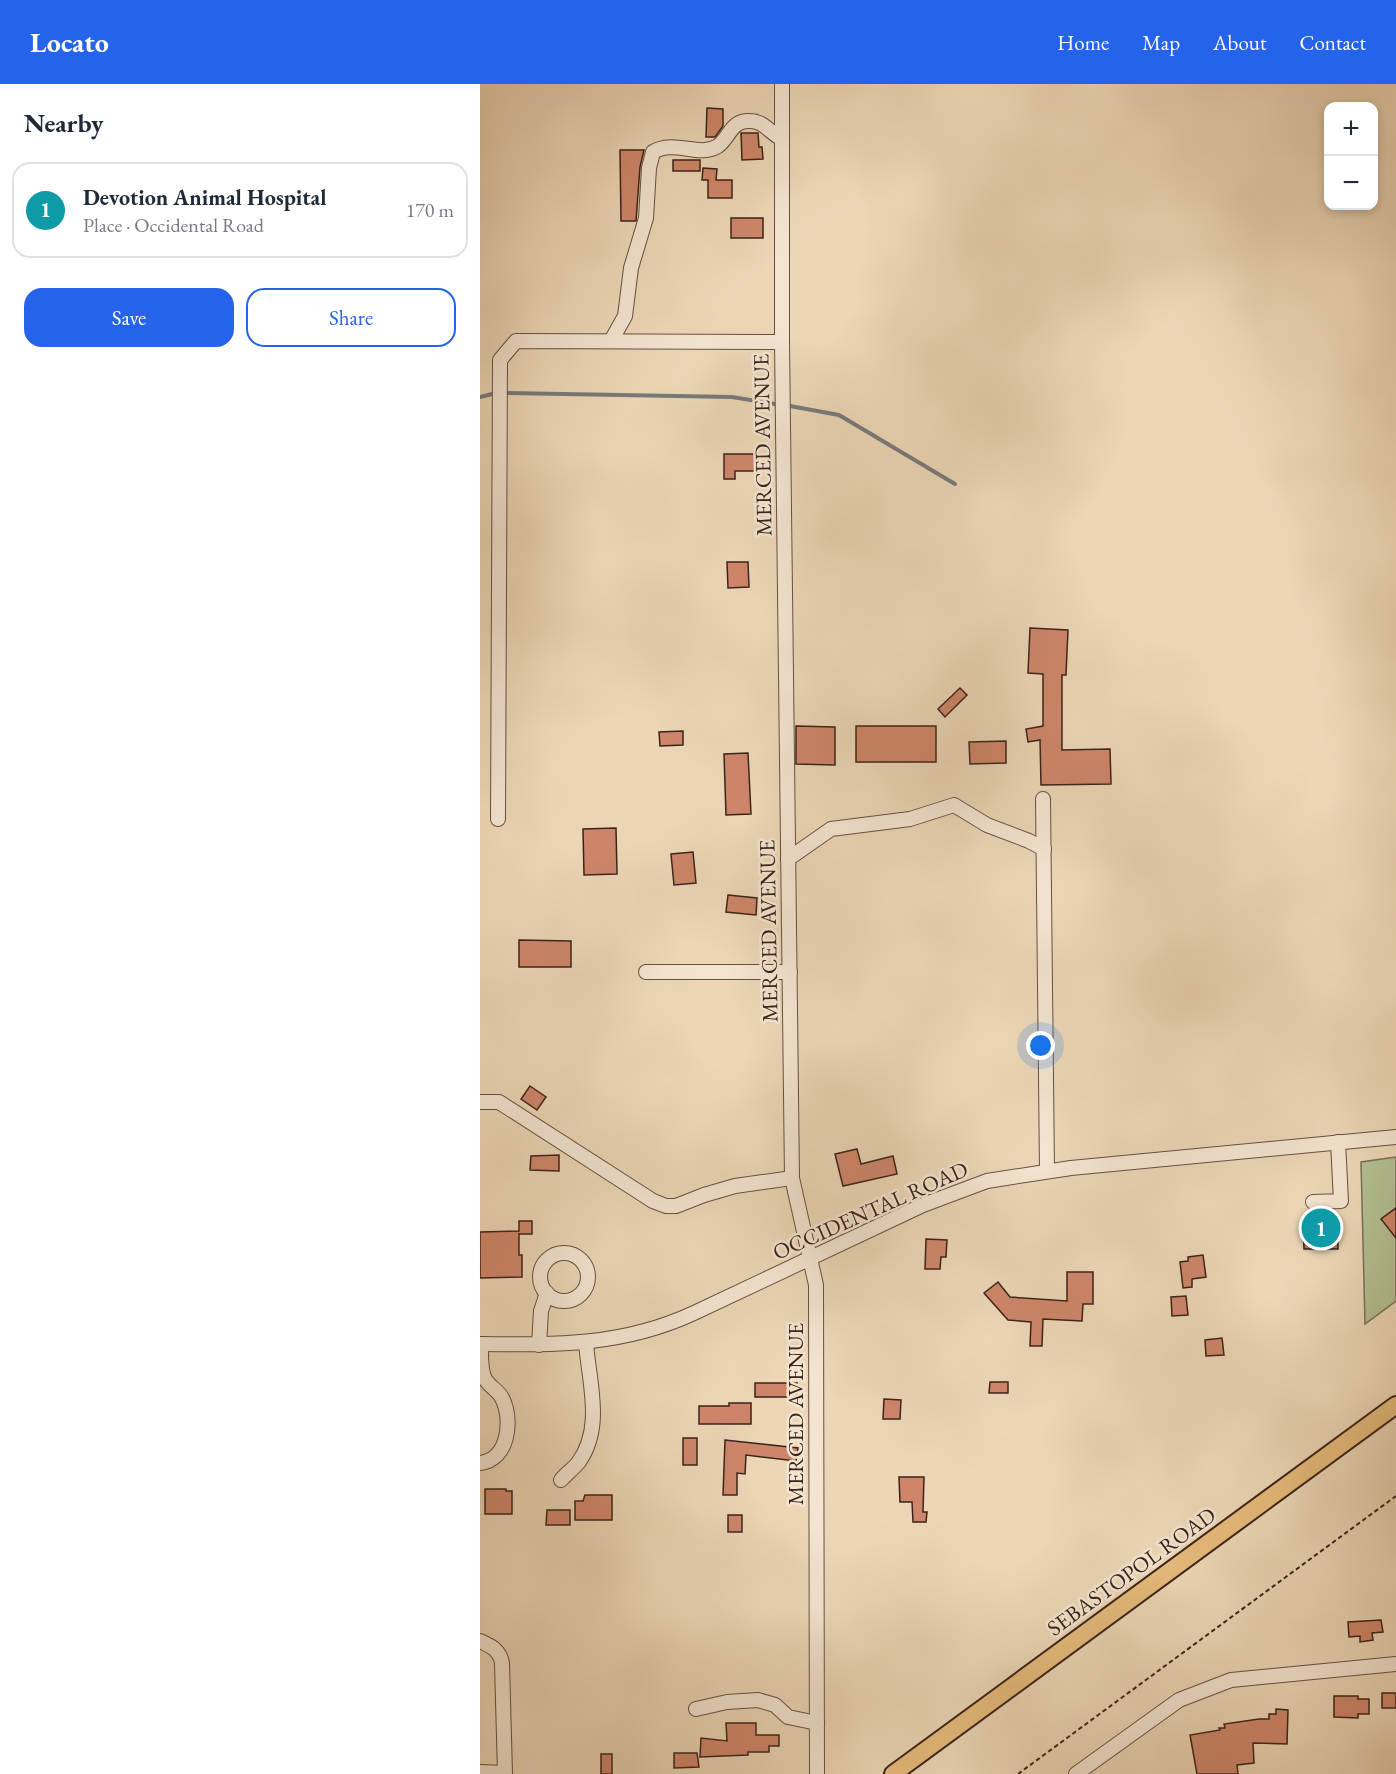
<!DOCTYPE html>
<meta charset="utf-8">
<style>
body{margin:0;font-family:"EB Garamond",serif;background:#f2f2f3;color:#1f2937}
.controls{position:absolute;right:18px;top:18px;display:grid;overflow:hidden;border-radius:12px;box-shadow:0 3px 9px #0003}
.controls button{width:54px;height:54px;display:grid;place-items:center;padding:0;border:0;border-bottom:2px solid #e0e1e3;background:#fff;color:#1f2937;font:30px sans-serif}
.you{position:absolute;left:561px;top:962px;width:21px;height:21px;margin:-15px;border:4px solid #fff;border-radius:50%;background:#1a73e8;box-shadow:0 0 0 9px #1a73e833}
.badge{display:grid;place-items:center;width:39px;height:39px;border-radius:50%;background:#2563eb;color:#fff;font-size:20px;font-weight:700}
.pin{position:absolute;translate:-50% -50%;border:3px solid #fff;box-shadow:0 2px 6px #0006}
.list{margin:0;padding:0;list-style:none}
h2{display:flex;justify-content:space-between;align-items:center;height:78px;margin:0;padding:0 24px;font-size:26px}
h2 small{font-size:20px;font-weight:400;color:#747a83}
.list li{display:grid;grid-template-columns:39px 1fr auto;gap:18px;align-items:center;box-sizing:border-box;height:96px;margin:0 12px 12px;padding:0 12px;border:2px solid #e0e1e3;border-radius:18px}
.list b{display:block;font-size:22px;white-space:nowrap}
.list p{margin:0;font-size:20px;white-space:nowrap;color:#747a83}
.list em{font-size:20px;font-style:normal;color:#747a83}
.actions{display:flex;gap:12px;padding:18px 24px}
.actions a{flex:1;padding:14px 0;border:2px solid #2563eb;border-radius:18px;text-align:center;font-size:21px;color:#2563eb}
.actions .main{background:#2563eb;color:#fff}
.map{position:relative;flex:none;width:916px;height:1690px;overflow:hidden}
header{display:flex;align-items:center;gap:36px;box-sizing:border-box;height:84px;padding:0 30px;background:#2563eb;color:#fff}
header strong{font-size:28px}
nav{display:flex;gap:33px;margin-inline-start:auto;font-size:21px}
main{display:flex}
aside{flex:1;background:#fff}
.map>svg:first-child{display:block}
</style>
<header>
<strong>Locato</strong>
<nav><a>Home</a><a>Map</a><a>About</a><a>Contact</a></nav>
</header>
<main>
<aside>
<h2>Nearby<small></small></h2>
<ul class="list">
<li><span class="badge" style="background:#0f9aa8">1</span><div><b>Devotion Animal Hospital</b><p>Place · Occidental Road</p></div><em>170 m</em></li>
</ul>
<div class="actions"><a class="main">Save</a><a>Share</a></div>
</aside>
<div class="map">
<svg width="916" height="1690" viewBox="0 0 916 1690">
<rect width="100%" height="100%" fill="#ecd6b6"/>
<filter id="stains"><feTurbulence type="fractalNoise" baseFrequency=".00333" numOctaves="4"/><feColorMatrix values="0 0 0 0 .2 0 0 0 0 .09 0 0 0 0 .02 0 0 0 .5 -.17"/></filter>
<radialGradient id="worn" r=".72"><stop offset=".6" stop-color="#630" stop-opacity="0"/><stop offset="1" stop-color="#630" stop-opacity=".3"/></radialGradient>
<path fill="#b3bf91" stroke="#777156" stroke-width="1.5" d="M916 1073V1217L885 1240 881 1078Z"/>
<g fill="none" stroke-linecap="round" stroke-linejoin="round">
<g stroke="#777b7a" stroke-width="4">
<path d="M24 309 252 313 295 320"/>
<path d="M0 313 16 309"/>
<path d="M310 322 359 331 475 400"/>
</g>
</g>
<g fill="#ce866a" stroke="#3b231a" stroke-width="1.5">
<path d="M227 24 243 25V42L235 53H226Z"/>
<path d="M261 49H278L279 63H282L283 75 262 76Z"/>
<path d="M140 66H164L160 83 156 137H141Z"/>
<rect x="193" y="76" width="27" height="11"/>
<path d="M223 84 237 85 236 96H252V114H228V96H222Z"/>
<rect x="251" y="134" width="32" height="20"/>
<path d="M244 370H277V387H255V395H244Z"/>
<path d="M247 478H268L269 503 248 504Z"/>
<path d="M550 544 588 546 586 591H582V666L630 665 631 700 561 701 560 656 548 658 546 645 563 642V590L548 589Z"/>
<path d="M480 604 487 611 465 633 458 625Z"/>
<path d="M316 642 355 643V681L316 680Z"/>
<rect x="376" y="642" width="80" height="36"/>
<path d="M203 647V661L180 662 179 648Z"/>
<path d="M526 657V679L490 680 489 658Z"/>
<path d="M268 669 271 730 246 731 244 670Z"/>
<path d="M136 744 137 790 104 791 103 745Z"/>
<path d="M213 768 216 799 194 801 191 770Z"/>
<path d="M248 811 277 814 276 831 246 828Z"/>
<path d="M39 856 91 857V883H39Z"/>
<path d="M50 1002 66 1013 57 1026 41 1015Z"/>
<path d="M377 1065 381 1080 413 1072 417 1090 363 1102 355 1070Z"/>
<path d="M79 1071V1087L50 1086 51 1072Z"/>
<path d="M916 1124V1154L901 1135Z"/>
<path d="M857 1131 858 1165H824L823 1132Z"/>
<path d="M39 1137H52V1150H39V1171H42V1193L0 1194V1148L39 1147Z"/>
<path d="M446 1155 467 1156 466 1173H461L460 1185H445Z"/>
<path d="M723 1171 726 1193 712 1195V1203L703 1204 700 1178 708 1177V1173Z"/>
<path d="M587 1188H613V1220H603L602 1237 563 1235 562 1262H550L551 1238 528 1236 504 1209 518 1198 530 1213 587 1217Z"/>
<path d="M706 1212 708 1231 692 1232 691 1213Z"/>
<path d="M742 1254 744 1271 726 1272 725 1256Z"/>
<path d="M510 1298H528V1309H509Z"/>
<rect x="275" y="1299" width="42" height="14"/>
<path d="M404 1315 421 1316 420 1335H403Z"/>
<path d="M249 1319H271V1340H219V1322H249Z"/>
<rect x="203" y="1354" width="14" height="27"/>
<path d="M245 1356 318 1364 316 1377 266 1371 265 1390 257 1389V1411H243Z"/>
<path d="M419 1393H444L443 1428H447L446 1438H433L432 1418H420Z"/>
<path d="M5 1405H26V1407H32V1430H5Z"/>
<path d="M105 1411H132V1436H95V1417H103Z"/>
<path d="M67 1426H90V1441H66Z"/>
<rect x="248" y="1431" width="14" height="17"/>
<path d="M901 1536 903 1548 892 1549 893 1556 880 1558V1552L869 1553 868 1538Z"/>
<rect x="902" y="1609" width="14" height="15"/>
<path d="M854 1612H878V1615H889V1630H878V1634L854 1633Z"/>
<path d="M796 1625 808 1626 807 1660 773 1659 774 1679 757 1681 758 1690H717L710 1651 740 1646 739 1644H745L744 1640 779 1635H789V1630H796Z"/>
<path d="M246 1639H276V1651H299V1662H289V1668H268V1671L220 1673 221 1654 247 1657Z"/>
<path d="M194 1669H217L219 1683 194 1684Z"/>
<rect x="121" y="1670" width="11" height="20"/>
</g>
<g fill="none" stroke-linecap="round" stroke-linejoin="round">
<g stroke="#675041" stroke-width="16">
<g id="minor">
<path d="M302 0V258L312 1094 336 1201 337 1690"/>
<path d="M131 257 145 232 151 184 166 134 169 84 173 68C195 55 219 74 238 62 250 53 251 36 270 37 284 37 290 49 302 55"/>
<path d="M563 715 567 1087"/>
<path d="M18 735 20 276 36 257 302 258"/>
<path d="M308 775 351 745 430 735 474 721 507 741 549 757 564 765"/>
<path d="M166 888H310"/>
<path d="M0 1018H19L173 1117 186 1122H196L224 1111 255 1102 312 1094"/>
<path d="M833 1118 861 1117 858 1058"/>
<circle cx="84" cy="1193" r="24"/>
<path d="M0 1260C76 1261 143 1262 214 1229L443 1121 507 1097 591 1084 916 1053"/>
<path d="M59 1261 61 1227 67 1209"/>
<path d="M0 1379C29 1376 33 1335 22 1314 18 1306 8 1302 4 1293 0 1282 1 1271 1 1260"/>
<path d="M81 1396C86 1390 93 1385 98 1379 124 1344 109 1299 106 1259"/>
<path d="M0 1557C11 1562 20 1566 22 1579L25 1690"/>
<path d="M216 1625 247 1618 278 1616 295 1621 308 1633 337 1639"/>
<path d="M0 1688 25 1689"/>
<path d="M596 1690 699 1616 751 1596 916 1580"/>
</g>
</g>
<g stroke="#3b231a" stroke-width="20">
<path id="major" d="M413 1690 916 1321"/>
</g>
<path stroke="#3b231a" stroke-width="2" stroke-dasharray="4.5 3" stroke-linecap="butt" d="M538 1690 916 1412"/>
<use href="#minor" stroke="#f3e4d0" stroke-width="14"/>
<use href="#major" stroke="#e6bb7b" stroke-width="16"/>
</g>
<g text-anchor="middle" stroke-width="5" stroke-linejoin="round" paint-order="stroke">
<g font-size="22" fill="#3b231a" stroke="#f3e4d0">
<text transform="translate(282 361) rotate(-91)" y="8">MERCED AVENUE</text>
<text transform="translate(288 847) rotate(-91)" y="8">MERCED AVENUE</text>
<text transform="translate(390 1126) rotate(-24)" y="8">OCCIDENTAL ROAD</text>
<text transform="translate(315 1330) rotate(-90)" y="8">MERCED AVENUE</text>
<text transform="translate(651 1487) rotate(-36)" y="8">SEBASTOPOL ROAD</text>
</g>
</g>
<rect width="100%" height="100%" filter="url(#stains)"/>
<rect width="100%" height="100%" fill="url(#worn)"/>
</svg>
<div class="controls">
<button>+</button>
<button>−</button>
</div>
<div class="you"></div>
<div class="pin badge" style="left:841px;top:1144px;background:#0f9aa8">1</div>
</div>
</main>
